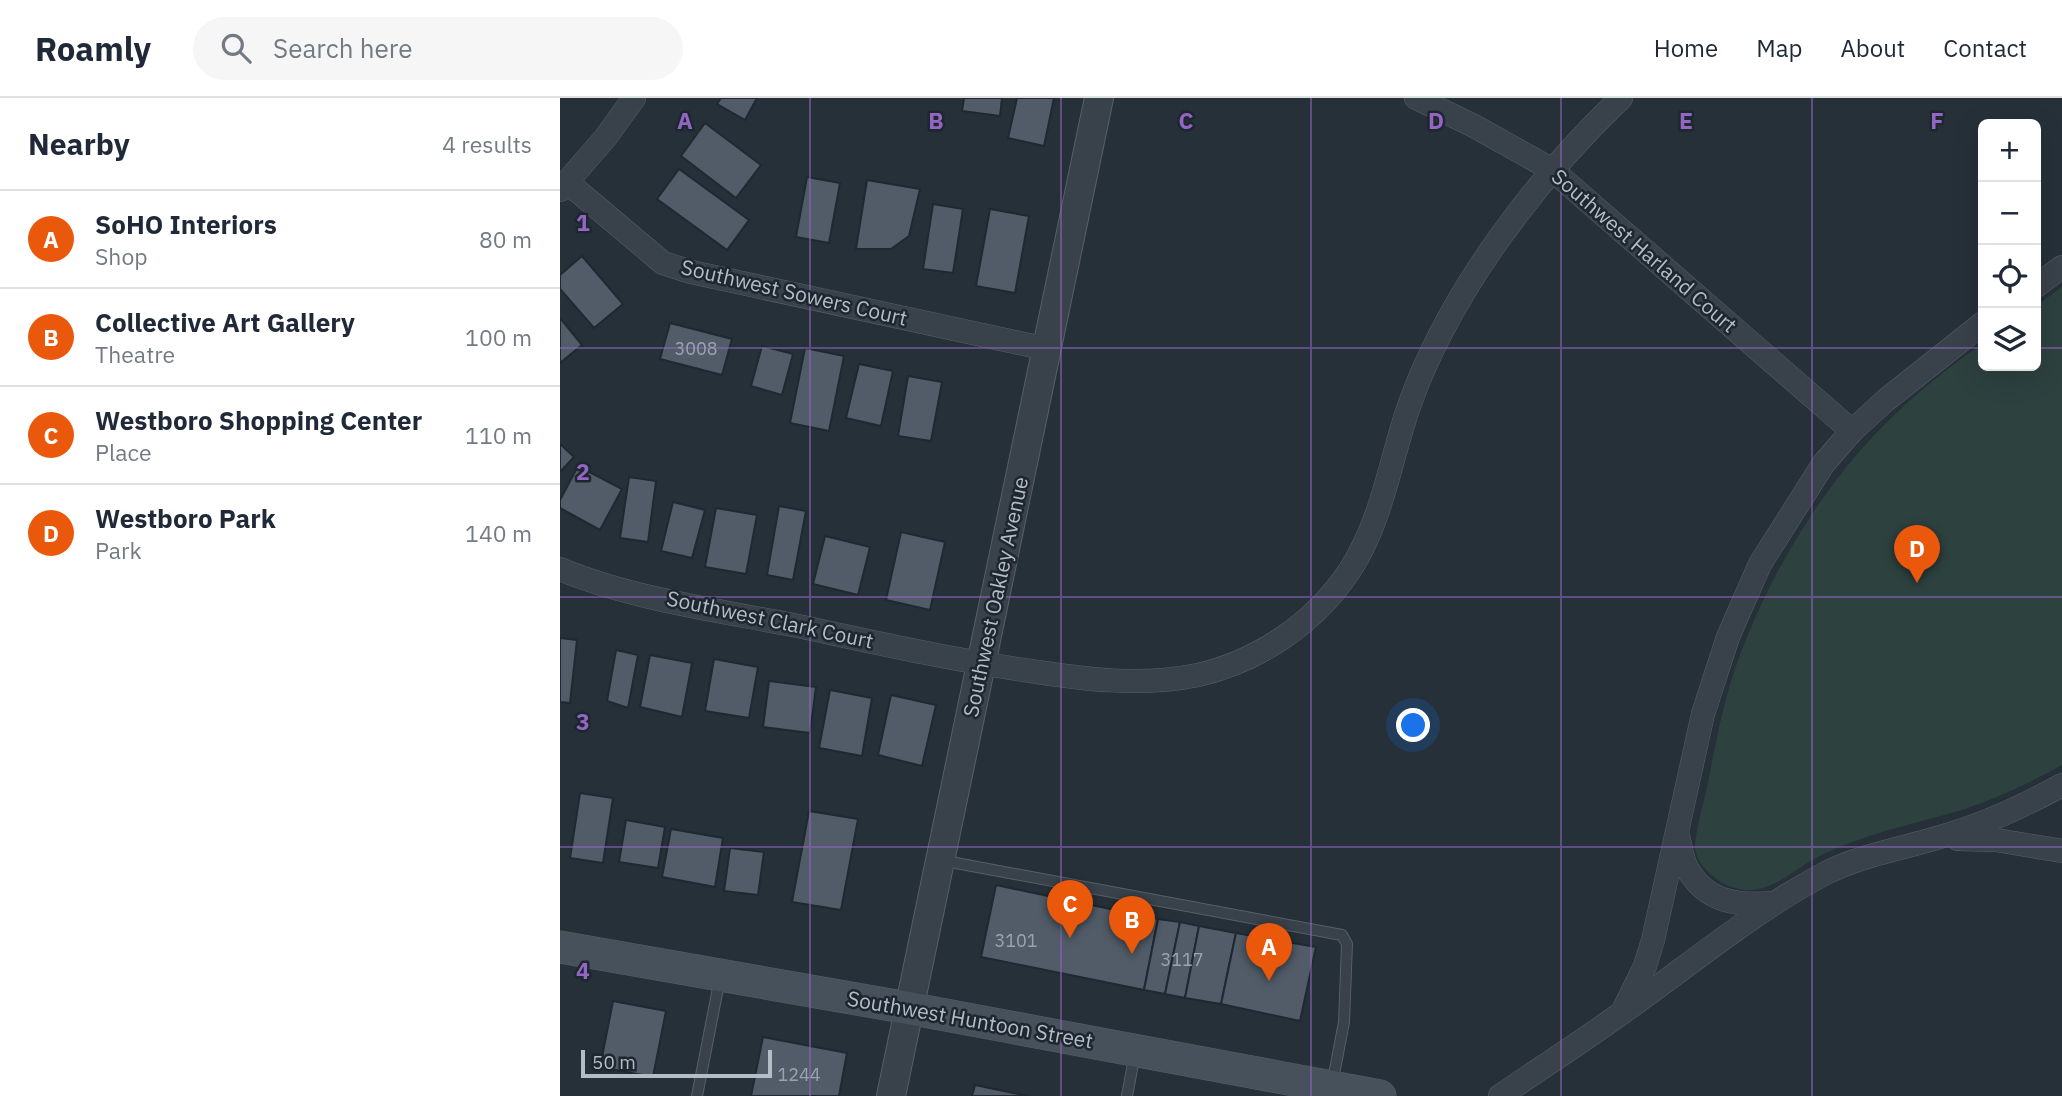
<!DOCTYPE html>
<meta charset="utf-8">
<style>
body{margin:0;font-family:"IBM Plex Sans",sans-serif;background:#f6f6f7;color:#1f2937}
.controls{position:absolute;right:21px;top:21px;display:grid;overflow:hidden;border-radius:10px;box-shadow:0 7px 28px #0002}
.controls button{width:63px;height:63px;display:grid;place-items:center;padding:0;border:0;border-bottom:2px solid #e0e1e3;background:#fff;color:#1f2937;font:35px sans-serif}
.scale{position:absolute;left:21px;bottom:18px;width:191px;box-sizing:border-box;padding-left:7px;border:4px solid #b4bcc6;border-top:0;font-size:19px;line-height:24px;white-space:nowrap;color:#b4bcc6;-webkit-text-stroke:5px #1e262f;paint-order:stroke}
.you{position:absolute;left:854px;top:628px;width:24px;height:24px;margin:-18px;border:5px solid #fff;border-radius:50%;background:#1a73e8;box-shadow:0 0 0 10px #1a73e833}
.badge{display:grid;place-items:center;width:46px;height:46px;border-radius:50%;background:#ea580c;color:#fff;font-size:23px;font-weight:700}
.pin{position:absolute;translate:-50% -58px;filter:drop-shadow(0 2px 4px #0008)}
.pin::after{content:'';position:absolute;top:37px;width:24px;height:21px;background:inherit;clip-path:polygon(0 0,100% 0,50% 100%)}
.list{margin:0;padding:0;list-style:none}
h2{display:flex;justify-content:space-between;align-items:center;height:91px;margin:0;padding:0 28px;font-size:30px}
h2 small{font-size:23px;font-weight:400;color:#747a83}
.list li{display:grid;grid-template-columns:46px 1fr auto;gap:21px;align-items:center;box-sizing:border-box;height:98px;padding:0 28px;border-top:2px solid #e0e1e3}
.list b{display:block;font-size:26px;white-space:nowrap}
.list p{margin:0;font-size:23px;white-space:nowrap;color:#747a83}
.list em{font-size:23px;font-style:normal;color:#747a83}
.icon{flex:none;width:38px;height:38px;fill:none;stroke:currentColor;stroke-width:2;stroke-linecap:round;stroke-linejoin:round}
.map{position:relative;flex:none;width:1502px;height:998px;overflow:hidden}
header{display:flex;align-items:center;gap:42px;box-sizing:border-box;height:98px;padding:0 35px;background:#fff;border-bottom:2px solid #e0e1e3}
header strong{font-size:33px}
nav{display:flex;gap:38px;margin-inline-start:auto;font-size:24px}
.search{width:490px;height:63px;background:#f6f6f7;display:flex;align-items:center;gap:18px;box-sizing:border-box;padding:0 24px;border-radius:38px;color:#747a83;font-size:26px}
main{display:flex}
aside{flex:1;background:#fff}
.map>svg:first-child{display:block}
</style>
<header>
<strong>Roamly</strong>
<div class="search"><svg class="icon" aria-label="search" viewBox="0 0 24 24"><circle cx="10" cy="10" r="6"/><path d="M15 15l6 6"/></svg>Search here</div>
<nav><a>Home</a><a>Map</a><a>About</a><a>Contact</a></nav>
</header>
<main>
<aside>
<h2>Nearby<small>4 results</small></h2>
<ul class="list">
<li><span class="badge">A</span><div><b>SoHO Interiors</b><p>Shop</p></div><em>80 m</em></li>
<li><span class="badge">B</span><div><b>Collective Art Gallery</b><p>Theatre</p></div><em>100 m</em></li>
<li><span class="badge">C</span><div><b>Westboro Shopping Center</b><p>Place</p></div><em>110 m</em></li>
<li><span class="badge">D</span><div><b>Westboro Park</b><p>Park</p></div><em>140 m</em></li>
</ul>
</aside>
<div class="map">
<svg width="1502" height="998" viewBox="0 0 1502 998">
<rect width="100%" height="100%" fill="#253039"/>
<path fill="#2d413f" d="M1502 189V667C1467 686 1430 704 1391 715 1346 728 1297 738 1256 760 1230 774 1206 800 1175 790 1159 786 1138 769 1135 751 1134 739 1144 703 1147 689 1155 649 1162 609 1175 571 1198 505 1232 441 1274 385 1317 328 1365 286 1423 245V268H1476V208Z"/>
<g fill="#515c68" stroke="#202831" stroke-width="2">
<path d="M161 0H197L185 22 157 6Z"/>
<path d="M404 0H442L440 18 402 13Z"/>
<path d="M457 0H494L484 48 448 40Z"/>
<path d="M145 25 201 67 176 100 121 58Z"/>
<path d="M119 71 189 122 167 152 97 101Z"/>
<path d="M247 79 280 85 269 145 236 139Z"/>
<path d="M307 82 360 91 349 138 331 151H296Z"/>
<path d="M373 106 403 111 393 175 363 171Z"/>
<path d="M430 111 469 118 455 195 416 188Z"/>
<path d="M22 158 63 206 34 230 0 191V177Z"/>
<path d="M0 220 22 247 0 265Z"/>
<path d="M110 225 172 241 162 277 100 261Z"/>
<path d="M202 248 233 256 222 297 191 288Z"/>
<path d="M245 250 284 258 269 333 230 325Z"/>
<path d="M299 266 333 273 321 328 286 320Z"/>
<path d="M348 278 382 284 371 343 338 338Z"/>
<path d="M0 346 14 359 0 374Z"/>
<path d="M18 368 62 391 40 432 0 410V402Z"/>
<path d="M69 379 96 383 88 444 60 440Z"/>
<path d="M113 404 145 412 132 460 101 453Z"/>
<path d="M219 408 246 413 233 482 207 477Z"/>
<path d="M156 410 197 417 186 476 145 469Z"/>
<path d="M341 434 385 444 370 512 326 502Z"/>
<path d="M265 438 310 449 298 497 253 486Z"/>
<path d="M0 540 17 542 10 605 0 604Z"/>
<path d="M56 552 78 557 68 610 47 603Z"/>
<path d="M90 557 132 565 122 619 80 609Z"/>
<path d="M154 561 198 569 189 620 145 613Z"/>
<path d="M209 583 256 589 250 635 203 629Z"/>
<path d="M270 592 312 600 302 658 259 650Z"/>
<path d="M331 597 376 607 362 668 318 657Z"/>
<path d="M20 695 53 700 43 765 10 760Z"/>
<path d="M249 713 298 721 281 812 232 804Z"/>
<path d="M66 722 105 729 98 770 59 764Z"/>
<path d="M111 731 163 740 155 789 102 779Z"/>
<path d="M170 750 204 754 198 797 164 793Z"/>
<path d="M436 787 598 821 584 892 421 859Z"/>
<path d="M598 821 620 824 605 896 584 892Z"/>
<path d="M620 824 639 828 625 900 605 896Z"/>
<path d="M639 828 676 835 661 906 625 900Z"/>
<path d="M676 835 756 849 740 923 661 906Z"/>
<path d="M53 903 106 913 93 979 40 969Z"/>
<path d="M203 939 287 955 279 998H191Z"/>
<path d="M415 987 468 998H412Z"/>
</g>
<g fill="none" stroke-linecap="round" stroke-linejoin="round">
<g stroke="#575f68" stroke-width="12">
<g id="service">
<path d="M380 762 782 837 787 846 784 924 772 987"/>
<path d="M137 998 160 880"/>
<path d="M567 998 575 955"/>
</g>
</g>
<g stroke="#575f68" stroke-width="24">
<g id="minor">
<path d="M856 0 914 28 991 71 1292 333"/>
<path d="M8 85 103 165 131 174 487 251"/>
<path d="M0 92 46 39 74 0"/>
<path d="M1476 188 1502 169"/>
<path d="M0 471C72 501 161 513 238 528 313 544 388 561 464 572 522 581 580 589 638 577 699 563 755 525 790 472 822 423 830 363 849 308 889 195 975 82 1061 0"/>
<path d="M1118 738C1121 749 1122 761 1127 770 1146 805 1179 808 1214 805"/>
<path d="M1398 741 1436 742 1502 753"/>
<path d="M1062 915 1085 868 1093 842 1143 616 1168 539 1200 466 1264 365 1292 333 1326 302 1423 225"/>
<path d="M940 998C981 970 1023 943 1063 914 1130 867 1191 815 1264 776 1301 757 1341 751 1380 739 1424 727 1462 709 1502 687"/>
</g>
</g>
<g stroke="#575f68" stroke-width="30">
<path id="tertiary" d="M331 998 539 0"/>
</g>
<g stroke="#575f68" stroke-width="33">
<path id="secondary" d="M0 849 348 910 820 998"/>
</g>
<use href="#service" stroke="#39414a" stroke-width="10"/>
<use href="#minor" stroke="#39414a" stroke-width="23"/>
<use href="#tertiary" stroke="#39414a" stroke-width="28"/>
<use href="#secondary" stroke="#47515c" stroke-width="32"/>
</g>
<path fill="none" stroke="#9266c2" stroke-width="2" stroke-opacity="0.55" d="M250 0V998M501 0V998M751 0V998M1001 0V998M1252 0V998M0 250H1423M1476 250H1502M0 499H1502M0 749H1502"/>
<g text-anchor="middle" stroke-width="5" stroke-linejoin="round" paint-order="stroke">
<g font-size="18" fill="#9ba4ae">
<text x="136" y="257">3008</text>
<text x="456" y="849">3101</text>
<text x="622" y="868">3117</text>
<text x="239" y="983">1244</text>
</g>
<g font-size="21" fill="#b4bcc6" stroke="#1e262f">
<text transform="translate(1084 153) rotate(41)" y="7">Southwest Harland Court</text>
<text transform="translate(234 195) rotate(13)" y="7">Southwest Sowers Court</text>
<text transform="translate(436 499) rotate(-78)" y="7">Southwest Oakley Avenue</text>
<text transform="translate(210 522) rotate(12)" y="7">Southwest Clark Court</text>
<text transform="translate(410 922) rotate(10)" y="7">Southwest Huntoon Street</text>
</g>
</g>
<g font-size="23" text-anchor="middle" font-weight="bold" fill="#9266c2" stroke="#1e262f" stroke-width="5" stroke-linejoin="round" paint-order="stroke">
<text x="125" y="31">A</text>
<text x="376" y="31">B</text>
<text x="626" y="31">C</text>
<text x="876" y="31">D</text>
<text x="1126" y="31">E</text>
<text x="1377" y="31">F</text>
<text x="23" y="133">1</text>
<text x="23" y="382">2</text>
<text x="23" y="632">3</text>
<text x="23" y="881">4</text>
</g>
</svg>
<div class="controls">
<button>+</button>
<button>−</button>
<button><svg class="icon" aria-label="locate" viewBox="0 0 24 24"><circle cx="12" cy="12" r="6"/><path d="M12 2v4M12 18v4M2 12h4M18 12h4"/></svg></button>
<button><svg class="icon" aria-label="layers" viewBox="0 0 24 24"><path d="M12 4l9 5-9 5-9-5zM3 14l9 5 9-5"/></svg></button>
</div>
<div class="scale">50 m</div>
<div class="you"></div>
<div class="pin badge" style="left:709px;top:883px">A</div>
<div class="pin badge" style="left:572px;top:856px">B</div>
<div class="pin badge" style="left:510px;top:840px">C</div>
<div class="pin badge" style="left:1357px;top:485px">D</div>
</div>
</main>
